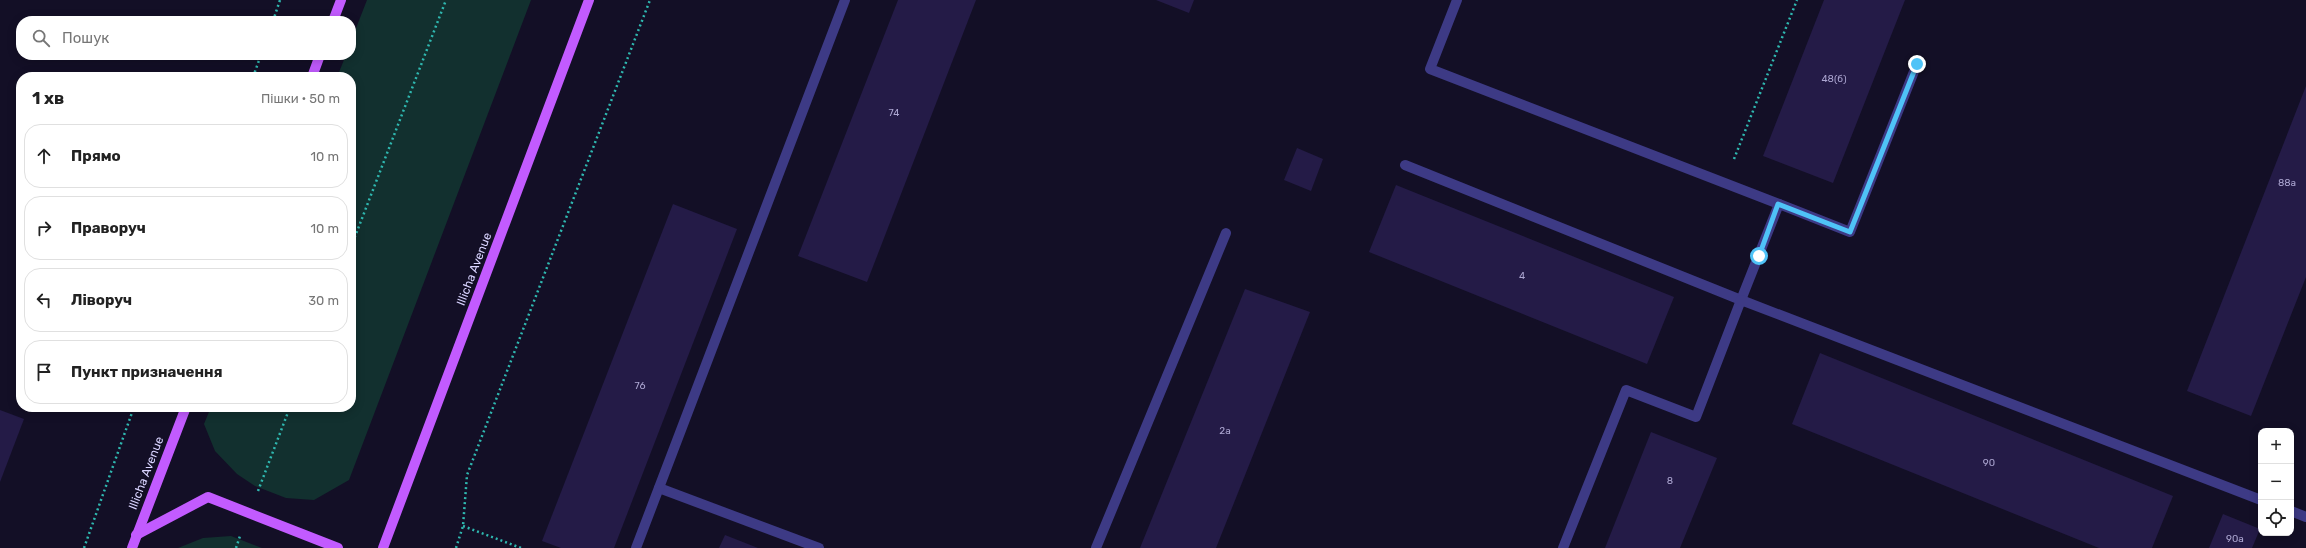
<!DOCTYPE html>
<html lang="uk">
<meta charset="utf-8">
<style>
body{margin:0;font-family:Rubik,sans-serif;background:#f2f2f2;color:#222}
.controls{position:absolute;right:12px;bottom:12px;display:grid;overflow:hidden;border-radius:8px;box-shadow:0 2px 10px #0003}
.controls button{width:36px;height:36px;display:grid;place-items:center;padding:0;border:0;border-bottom:1px solid #e0e0e0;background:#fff;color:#222;font:20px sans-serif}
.stop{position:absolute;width:12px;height:12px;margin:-9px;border:3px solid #4fc3f7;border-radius:50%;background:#fff}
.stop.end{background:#4fc3f7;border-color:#fff;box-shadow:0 1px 4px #0008}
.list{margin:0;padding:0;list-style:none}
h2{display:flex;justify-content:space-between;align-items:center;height:52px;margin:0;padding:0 16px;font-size:17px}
h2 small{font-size:13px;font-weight:400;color:#767676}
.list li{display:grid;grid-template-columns:26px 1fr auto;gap:12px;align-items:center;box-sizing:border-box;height:64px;margin:0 8px 8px;padding:0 8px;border:1px solid #e0e0e0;border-radius:16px}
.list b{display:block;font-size:15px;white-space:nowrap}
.list em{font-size:13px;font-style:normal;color:#767676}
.icon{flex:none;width:22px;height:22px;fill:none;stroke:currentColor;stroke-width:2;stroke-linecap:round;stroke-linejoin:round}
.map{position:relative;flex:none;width:2306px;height:548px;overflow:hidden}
.search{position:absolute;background:#fff;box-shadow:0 2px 10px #0003;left:16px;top:16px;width:340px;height:44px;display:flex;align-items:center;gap:10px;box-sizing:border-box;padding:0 14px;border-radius:16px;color:#767676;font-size:15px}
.panel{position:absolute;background:#fff;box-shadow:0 2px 10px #0003;left:16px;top:72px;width:340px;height:340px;border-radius:16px}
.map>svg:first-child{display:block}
</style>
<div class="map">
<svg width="2306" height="548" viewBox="0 0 2306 548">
<rect width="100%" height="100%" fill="#130f26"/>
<g fill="#12302f">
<path d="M367 0H531L349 480 314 500 286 498 255 486 237 474 215 451 204 424 211 407H351V77H337L346 55H351V41Z"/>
<path d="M231 536 262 548H178L203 538Z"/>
</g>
<g fill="#241b47">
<path d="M898 0H976L867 282 798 256Z"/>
<path d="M1156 0H1194L1189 13Z"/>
<path d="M1824 0H1905L1833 183 1763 156Z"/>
<path d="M2306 86V277L2251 416 2187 391Z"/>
<path d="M1297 148 1323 159 1311 191 1284 180Z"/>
<path d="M1396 185 1674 297 1647 364 1369 252Z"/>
<path d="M673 204 737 229 614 548H561L542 541Z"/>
<path d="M1245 289 1310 312 1216 548H1140Z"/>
<path d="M1820 353 2173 496 2152 548H2099L1792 424Z"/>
<path d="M0 410 24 419 0 482Z"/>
<path d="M1651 432 1717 458 1680 548H1605Z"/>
<path d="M2223 514 2260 529 2252 548H2209Z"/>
<path d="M725 535 758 548H719Z"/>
</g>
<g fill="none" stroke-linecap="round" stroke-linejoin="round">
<g stroke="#2fb8b0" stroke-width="2.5" stroke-dasharray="2 3" stroke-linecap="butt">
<path d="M273 21 280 0"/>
<path d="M253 77 261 55"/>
<path d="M1734 159 1797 0"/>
<path d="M351 247 446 0"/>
<path d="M258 491 290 407"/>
<path d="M463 526 521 548"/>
<path d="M84 548 134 407"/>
<path d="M236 548 240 536"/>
<path d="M456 548 463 526 467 475 650 0"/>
</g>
<g stroke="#3d3a85" stroke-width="10">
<path d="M1457 0 1430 69 1779 204"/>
<path d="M1405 165 1741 300 1779 204 1850 232 1917 64"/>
<path d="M659 488 819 548"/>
<path d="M2291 511 2306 517"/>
<path d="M636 548 845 0"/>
<path d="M1096 548 1226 233"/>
<path d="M1563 548 1626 390 1696 417 1741 300 2261 500"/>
</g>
<g stroke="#c25bff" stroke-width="10">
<path d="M333 21 341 0"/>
<path d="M312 77 320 55"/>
<path d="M136 535 208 497 338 548"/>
<path d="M132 548 186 407"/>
<path d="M383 548 589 0"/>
</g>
</g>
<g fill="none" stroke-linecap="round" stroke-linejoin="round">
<path stroke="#4fc3f7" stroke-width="5" d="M1759 256 1778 204 1850 232 1917 64"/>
</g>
<g text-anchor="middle" stroke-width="3" stroke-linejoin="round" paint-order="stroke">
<g font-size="10" fill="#aca6d1">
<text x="1834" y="82">48(б)</text>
<text x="894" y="116">74</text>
<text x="2287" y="186">88а</text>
<text x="1522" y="279">4</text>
<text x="640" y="389">76</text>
<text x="1225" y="434">2а</text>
<text x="1989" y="466">90</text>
<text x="1670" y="484">8</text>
<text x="2235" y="542">90а</text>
</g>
<g font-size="12" fill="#d9d4ff" stroke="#130f26">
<text transform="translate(474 269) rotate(-69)" y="4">Illicha Avenue</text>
<text transform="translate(146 473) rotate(-69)" y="4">Illicha Avenue</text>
</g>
</g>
</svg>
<div class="controls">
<button>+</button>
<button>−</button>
<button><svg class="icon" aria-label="locate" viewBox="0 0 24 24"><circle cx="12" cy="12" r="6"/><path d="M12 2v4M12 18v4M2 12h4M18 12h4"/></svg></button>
</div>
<div class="stop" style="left:1759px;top:256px"></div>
<div class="stop end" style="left:1917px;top:64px"></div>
<div class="search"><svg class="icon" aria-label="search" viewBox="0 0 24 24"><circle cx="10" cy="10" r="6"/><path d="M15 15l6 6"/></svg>Пошук</div>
<section class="panel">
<h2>1 хв<small>Пішки · 50 m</small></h2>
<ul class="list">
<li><svg class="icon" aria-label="ahead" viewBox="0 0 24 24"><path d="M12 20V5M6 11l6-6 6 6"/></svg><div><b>Прямо</b></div><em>10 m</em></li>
<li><svg class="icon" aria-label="right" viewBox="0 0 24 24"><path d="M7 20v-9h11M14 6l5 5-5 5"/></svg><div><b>Праворуч</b></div><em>10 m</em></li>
<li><svg class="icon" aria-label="left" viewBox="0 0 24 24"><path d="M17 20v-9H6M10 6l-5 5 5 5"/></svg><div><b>Ліворуч</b></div><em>30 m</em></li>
<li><svg class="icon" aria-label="arrive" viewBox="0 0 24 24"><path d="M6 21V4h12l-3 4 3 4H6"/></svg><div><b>Пункт призначення</b></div></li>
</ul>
</section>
</div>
